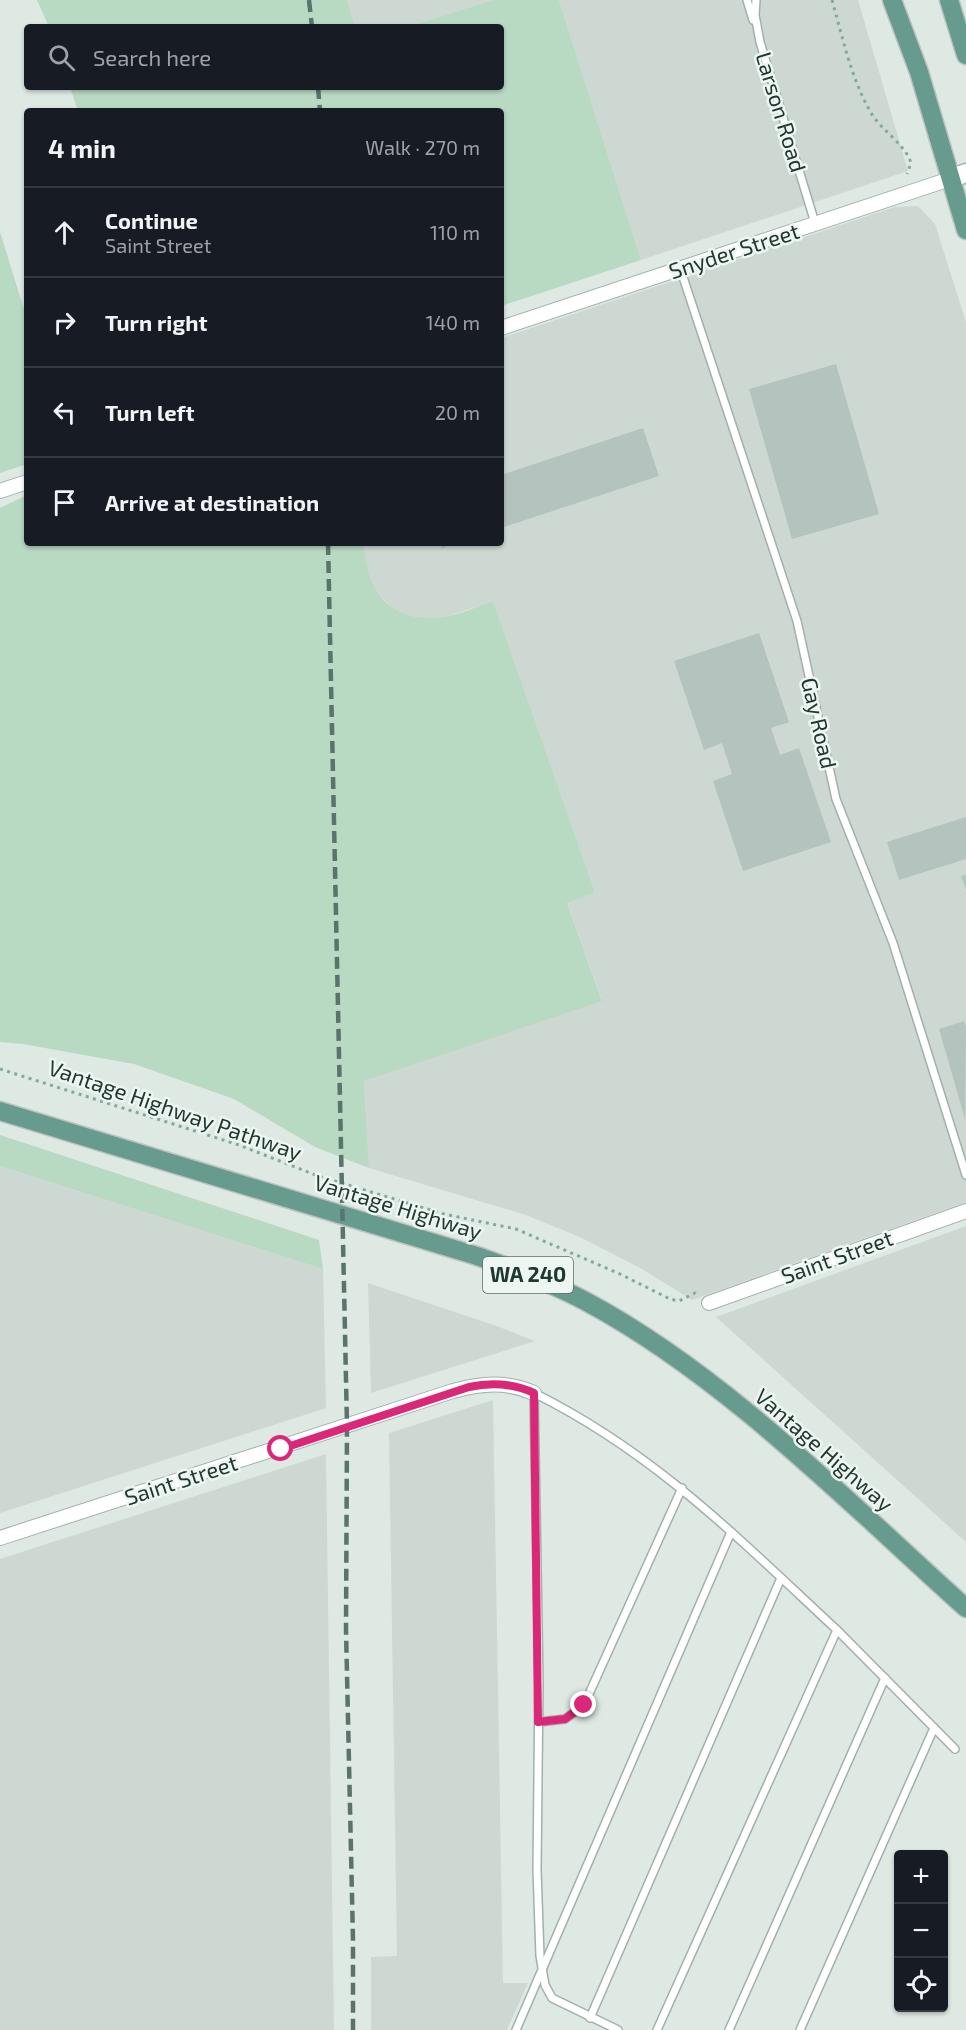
<!DOCTYPE html>
<meta charset="utf-8">
<style>
body{margin:0;font-family:"Exo 2",sans-serif;background:#20242c;color:#f1f3f6}
.controls{position:absolute;right:18px;bottom:18px;display:grid;overflow:hidden;border-radius:6px;box-shadow:0 2px 4px #0004}
.controls button{width:54px;height:54px;display:grid;place-items:center;padding:0;border:0;border-bottom:2px solid #363941;background:#171b24;color:#f1f3f6;font:30px sans-serif}
.stop{position:absolute;width:18px;height:18px;margin:-14px;border:4px solid #db2777;border-radius:50%;background:#fff}
.stop.end{background:#db2777;border-color:#fff;box-shadow:0 2px 6px #0008}
.list{margin:0;padding:0;list-style:none}
h2{display:flex;justify-content:space-between;align-items:center;height:78px;margin:0;padding:0 24px;font-size:26px}
h2 small{font-size:20px;font-weight:400;color:#9ea1a6}
.list li{display:grid;grid-template-columns:39px 1fr auto;gap:18px;align-items:center;box-sizing:border-box;height:90px;padding:0 24px;border-top:2px solid #363941}
.list b{display:block;font-size:22px;white-space:nowrap}
.list p{margin:0;font-size:20px;white-space:nowrap;color:#9ea1a6}
.list em{font-size:20px;font-style:normal;color:#9ea1a6}
.icon{flex:none;width:33px;height:33px;fill:none;stroke:currentColor;stroke-width:2;stroke-linecap:round;stroke-linejoin:round}
.map{position:relative;flex:none;width:966px;height:2030px;overflow:hidden}
.search{position:absolute;background:#171b24;box-shadow:0 2px 4px #0004;left:24px;top:24px;width:480px;height:66px;display:flex;align-items:center;gap:15px;box-sizing:border-box;padding:0 21px;border-radius:6px;color:#9ea1a6;font-size:22px}
.panel{position:absolute;background:#171b24;box-shadow:0 2px 4px #0004;left:24px;top:108px;width:480px;height:438px;border-radius:6px}
.map>svg:first-child{display:block}
</style>
<div class="map">
<svg width="966" height="2030" viewBox="0 0 966 2030">
<rect width="100%" height="100%" fill="#dee9e4"/>
<g fill="#cdd8d3">
<path d="M347 0H493L407 27H355Z"/>
<path d="M559 0H858L908 171 641 260Z"/>
<path d="M918 206 935 224 966 322V1202L692 1300 642 1269 582 1238 526 1215 369 1168 364 1081 602 1000 567 902 595 892 493 601 446 617 421 618 395 611 376 592 365 567 364 543H501V338L895 207Z"/>
<path d="M0 1166 323 1269 326 1408 0 1513Z"/>
<path d="M966 1226V1542L716 1317Z"/>
<path d="M368 1283 494 1325 535 1341 371 1393Z"/>
<path d="M493 1400 503 1983H528L507 2030H371V1957L397 1956 389 1433Z"/>
<path d="M326 1454 334 2030H0V1559Z"/>
</g>
<g fill="#b8d9c2">
<path d="M37 0H347L355 27H49Z"/>
<path d="M493 0H559L641 260 501 306V111H78L70 87H501V27H407Z"/>
<path d="M0 232 27 319V464L0 473Z"/>
<path d="M27 495V543H364C366 593 390 623 443 617 460 615 477 606 493 601L595 892 567 903 602 1001 364 1081 369 1168 315 1147 234 1099 134 1064 23 1044 0 1042V508Z"/>
<path d="M0 1135 319 1240 323 1269 0 1166Z"/>
</g>
<g fill="#b4c3bd">
<path d="M836 364 879 514 792 539 749 389Z"/>
<path d="M643 428 659 476 501 528V475Z"/>
<path d="M440 543H455L442 548Z"/>
<path d="M759 633 789 722 771 728 780 755 799 748 831 842 743 871 713 781 732 774 722 743 704 750 674 661Z"/>
<path d="M966 817V859L899 880 887 842Z"/>
<path d="M966 875V890L961 876Z"/>
<path d="M964 1021 966 1027 965 1119 939 1029Z"/>
</g>
<g fill="none" stroke-linecap="round" stroke-linejoin="round">
<g stroke="#a2b0ab" stroke-width="10">
<g id="service">
<path d="M747 0 753 20"/>
<path d="M756 0 755 15 760 42 815 223"/>
<path d="M680 268 797 621 836 799 893 943 966 1175"/>
<path d="M837 1630 955 1749"/>
<path d="M539 1722 565 1719 584 1705 682 1488"/>
<path d="M590 2018 781 1578"/>
<path d="M516 2030 731 1532"/>
<path d="M618 2030 552 1998 545 1985 540 1956 537 1870 539 1683 534 1393C655 1453 739 1539 837 1630L657 2030"/>
<path d="M729 2030 885 1678"/>
<path d="M800 2030 934 1728"/>
</g>
</g>
<g stroke="#a2b0ab" stroke-width="16">
<g id="minor">
<path d="M501 328 950 179"/>
<path d="M0 491 27 482"/>
<path d="M709 1303 966 1211"/>
<path d="M0 1538 453 1391C482 1383 506 1381 534 1393"/>
</g>
</g>
<g stroke="#a2b0ab" stroke-width="21">
<path id="tertiary" d="M950 179 966 173"/>
</g>
<g stroke="#bcc3c1" stroke-width="21">
<g id="primary">
<path d="M892 0 919 72 966 230"/>
<path d="M949 0 966 55"/>
<path d="M0 1111 477 1256C514 1269 552 1283 587 1302 725 1376 849 1503 966 1608"/>
</g>
</g>
<g stroke="#81aa9e" stroke-width="3" stroke-dasharray="3 4.5" stroke-linecap="butt">
<path d="M832 0C843 39 851 78 871 113 882 131 905 144 911 163L907 174"/>
<path d="M0 1069 239 1145 318 1176 444 1214 516 1229 620 1274 670 1299 679 1301 695 1293 697 1295"/>
</g>
<use href="#service" stroke="#fff" stroke-width="7"/>
<use href="#minor" stroke="#fff" stroke-width="14"/>
<use href="#tertiary" stroke="#fff" stroke-width="18"/>
<use href="#primary" stroke="#669b8e" stroke-width="18"/>
<g stroke="#5b736d" stroke-width="4.5" stroke-dasharray="12 6" stroke-linecap="butt">
<path d="M309 0 312 27"/>
<path d="M318 87 320 111"/>
<path d="M328 543 347 1426 346 1630 353 1940V2030"/>
</g>
</g>
<g fill="none" stroke-linecap="round" stroke-linejoin="round">
<path stroke="#db2777" stroke-width="8" d="M281 1449 469 1387C492 1382 512 1383 534 1393L538 1722 565 1719 584 1705"/>
</g>
<g text-anchor="middle" stroke-width="5" stroke-linejoin="round" paint-order="stroke">
<rect fill="#eef6f2" stroke="#5e706b" stroke-width="1.5" x="483" y="1257" width="90" height="36" rx="4.5"/>
<g font-size="21" font-weight="bold" fill="#213731">
<text x="528" y="1282">WA 240</text>
</g>
<g font-size="22" fill="#213731" stroke="#eef6f2">
<text transform="translate(781 112) rotate(73)" y="8">Larson Road</text>
<text transform="translate(734 251) rotate(-18)" y="8">Snyder Street</text>
<text transform="translate(819 723) rotate(77)" y="8">Gay Road</text>
<text transform="translate(175 1110) rotate(19)" y="8">Vantage Highway Pathway</text>
<text transform="translate(398 1207) rotate(17)" y="8">Vantage Highway</text>
<text transform="translate(837 1257) rotate(-20)" y="8">Saint Street</text>
<text transform="translate(824 1450) rotate(41)" y="8">Vantage Highway</text>
<text transform="translate(181 1480) rotate(-18)" y="8">Saint Street</text>
</g>
</g>
</svg>
<div class="controls">
<button>+</button>
<button>−</button>
<button><svg class="icon" aria-label="locate" viewBox="0 0 24 24"><circle cx="12" cy="12" r="6"/><path d="M12 2v4M12 18v4M2 12h4M18 12h4"/></svg></button>
</div>
<div class="stop" style="left:281px;top:1449px"></div>
<div class="stop end" style="left:584px;top:1705px"></div>
<div class="search"><svg class="icon" aria-label="search" viewBox="0 0 24 24"><circle cx="10" cy="10" r="6"/><path d="M15 15l6 6"/></svg>Search here</div>
<section class="panel">
<h2>4 min<small>Walk · 270 m</small></h2>
<ul class="list">
<li><svg class="icon" aria-label="ahead" viewBox="0 0 24 24"><path d="M12 20V5M6 11l6-6 6 6"/></svg><div><b>Continue</b><p>Saint Street</p></div><em>110 m</em></li>
<li><svg class="icon" aria-label="right" viewBox="0 0 24 24"><path d="M7 20v-9h11M14 6l5 5-5 5"/></svg><div><b>Turn right</b></div><em>140 m</em></li>
<li><svg class="icon" aria-label="left" viewBox="0 0 24 24"><path d="M17 20v-9H6M10 6l-5 5 5 5"/></svg><div><b>Turn left</b></div><em>20 m</em></li>
<li><svg class="icon" aria-label="arrive" viewBox="0 0 24 24"><path d="M6 21V4h12l-3 4 3 4H6"/></svg><div><b>Arrive at destination</b></div></li>
</ul>
</section>
</div>
